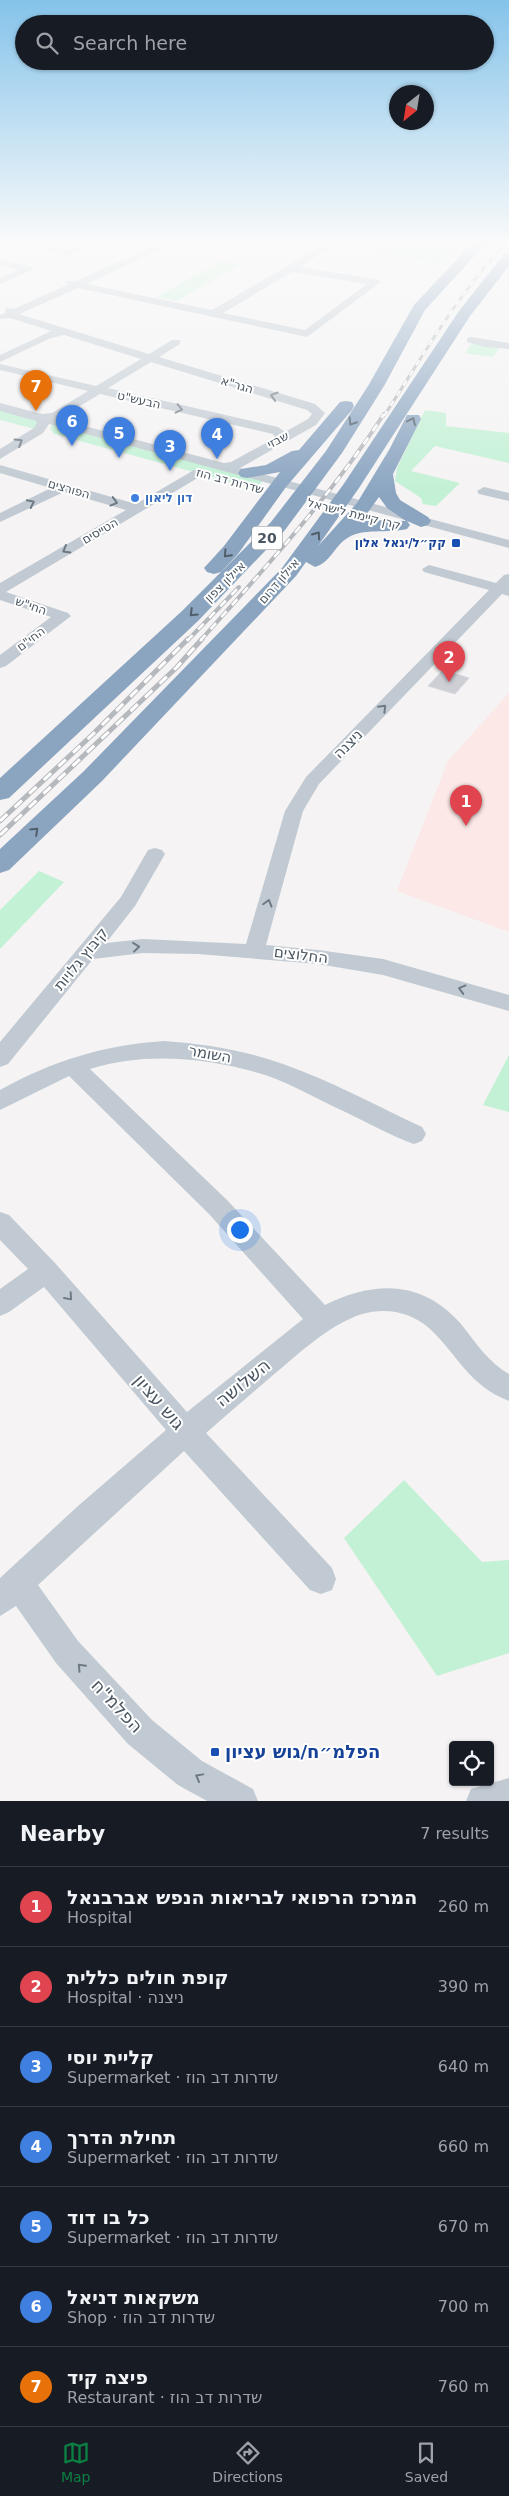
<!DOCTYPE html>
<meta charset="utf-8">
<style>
body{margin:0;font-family:"DejaVu Sans",Heebo,sans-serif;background:#242831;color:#f1f3f6}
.controls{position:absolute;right:15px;bottom:15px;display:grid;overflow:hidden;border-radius:5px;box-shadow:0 1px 4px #0004}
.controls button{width:45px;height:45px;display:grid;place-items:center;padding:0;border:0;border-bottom:1px solid #363941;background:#171b24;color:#f1f3f6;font:25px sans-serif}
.compass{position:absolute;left:389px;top:85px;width:45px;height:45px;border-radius:50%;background:#171b24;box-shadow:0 1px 4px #0004;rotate:210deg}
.you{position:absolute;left:239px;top:1229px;width:18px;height:18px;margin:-12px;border:4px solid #fff;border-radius:50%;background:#1a73e8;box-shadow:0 0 0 8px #1a73e833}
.badge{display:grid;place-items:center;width:32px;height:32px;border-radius:50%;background:#0b8043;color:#fff;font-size:16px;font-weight:700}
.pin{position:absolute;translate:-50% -41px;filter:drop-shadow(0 1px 2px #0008)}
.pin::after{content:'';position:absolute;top:26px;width:18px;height:15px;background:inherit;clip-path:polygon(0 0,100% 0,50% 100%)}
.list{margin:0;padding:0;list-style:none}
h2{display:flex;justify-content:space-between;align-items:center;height:65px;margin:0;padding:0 20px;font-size:21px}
h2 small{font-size:16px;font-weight:400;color:#9ea1a6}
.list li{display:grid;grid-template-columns:32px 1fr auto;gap:15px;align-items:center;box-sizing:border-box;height:80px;padding:0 20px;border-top:1px solid #363941}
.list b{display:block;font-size:19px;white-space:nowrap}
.list p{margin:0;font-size:16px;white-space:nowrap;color:#9ea1a6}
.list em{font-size:16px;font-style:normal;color:#9ea1a6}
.icon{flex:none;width:28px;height:28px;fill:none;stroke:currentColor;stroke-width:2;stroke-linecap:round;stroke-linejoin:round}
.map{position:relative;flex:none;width:509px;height:1801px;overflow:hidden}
.search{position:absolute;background:#171b24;box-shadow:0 1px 4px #0004;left:15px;right:15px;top:15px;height:55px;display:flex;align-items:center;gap:12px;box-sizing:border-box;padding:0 18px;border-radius:28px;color:#9ea1a6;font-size:19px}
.sheet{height:625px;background:#171b24}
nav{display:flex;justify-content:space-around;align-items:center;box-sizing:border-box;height:70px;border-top:1px solid #363941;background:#171b24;font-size:14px;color:#9ea1a6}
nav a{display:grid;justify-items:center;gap:2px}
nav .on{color:#0b8043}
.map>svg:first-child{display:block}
</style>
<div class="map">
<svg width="509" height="1801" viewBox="0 0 509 1801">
<rect width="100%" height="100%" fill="#f5f3f3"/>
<path fill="#fce8e6" d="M509 693V932L397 891 448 761Z"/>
<g fill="#c3f1d5">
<path d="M343 241H443L463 245 439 264 338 244Z"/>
<path d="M221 261 239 265 177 301 157 297Z"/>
<path d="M473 342 500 346 493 357 465 353Z"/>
<path d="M0 407 42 418 39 430 0 420Z"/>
<path d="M425 410 446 413V426L509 433V463L435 446 411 471 460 483 436 506 423 504 421 498 395 481 397 468Z"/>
<path d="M55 421 265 478 256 489 54 434 50 428Z"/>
<path d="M39 871 64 882 0 949V910Z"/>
<path d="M509 1055V1112L483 1105Z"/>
<path d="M404 1480 482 1562 509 1560V1653L437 1676 344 1538Z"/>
</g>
<path fill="#cdcfd5" stroke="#d7d9de" d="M443 670 469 678 455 694 428 686Z"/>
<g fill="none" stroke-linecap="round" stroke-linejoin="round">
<g fill="#c1cad2" fill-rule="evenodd">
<path d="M17 241H34L68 250 87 241H99L69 256Z"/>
<path d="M165 241H178L87 284 212 310 330 241H341L300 267 376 279 381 282 307 337 78 288 19 314 149 354 172 340H180V344L159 357 315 404 325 413 316 425 240 468 509 540V548L49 424 43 433 0 459V449L34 428 37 423 36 421 0 411V403L42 414 52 413 88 391 0 370V364L96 386 141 359 64 335 51 338 0 362V355L51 331 10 318 0 319V315L5 313 6 308 14 309 67 285 66 281H76ZM292 272 367 284 305 330 223 313ZM151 362 307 410 312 414 308 419 285 432 278 427 108 388ZM100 394 273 434 275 438 231 462 224 463 58 419Z"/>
<path d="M0 259 32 267 34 269 0 284V277L19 270 0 265Z"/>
<path d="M471 337 509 343V349L485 347 467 342V338Z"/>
<path d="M0 465 136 504 194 470 199 469 206 473 6 592 68 613 71 616 6 666 0 668V655L51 617 0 600V583L126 510 64 492 0 522V513L51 488 0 473Z"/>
<path d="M484 487 509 493V501L479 494 477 491Z"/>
<path d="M429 565 496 583 504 575 509 574V596L502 594 319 784 303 811 266 945 318 950 383 959 509 995V1011L383 975 318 964 198 954 143 953 93 959 8 1064 0 1067V1042L121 897 148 850 155 848 162 850 165 854 135 906 106 943 143 939 246 944 285 811 306 777 489 590 424 572 422 569Z"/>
<path d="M164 1041C205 1044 244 1050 283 1064 331 1081 377 1106 422 1127L426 1134 422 1141 414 1144C389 1135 365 1121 341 1110 317 1099 293 1085 268 1076 212 1058 147 1051 90 1069L227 1200 325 1305C374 1280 423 1280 461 1324 475 1342 489 1363 509 1374V1401C468 1385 459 1356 429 1328 411 1312 386 1307 362 1314 328 1325 299 1354 272 1376 250 1395 228 1414 206 1433L332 1568 336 1579 332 1590 321 1594 310 1590 184 1451 38 1585 78 1641 152 1720 202 1761 253 1789 258 1801H207L178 1785 128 1744 56 1663 16 1606 0 1616V1578L78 1506 166 1430 44 1287 9 1312 0 1316V1289L28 1269 0 1240V1212L9 1215 55 1263 187 1412 303 1319 209 1214 69 1076 0 1110V1090C52 1061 104 1045 164 1041Z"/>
<path d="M509 1778V1801H466L471 1789Z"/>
</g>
<g fill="#8ba5c1" fill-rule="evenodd">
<path d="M474 241H488L425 310 384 386 342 453 285 530 198 621 9 798 0 800V778L182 611 271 522 326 451 368 386 414 305Z"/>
<path d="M509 253V266L470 316 359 488 318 546 357 503 389 450 405 419 407 415H419L421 419 393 474 396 493 400 500 428 517 431 521 428 525 421 527 407 521 410 525 407 529C388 534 362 527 346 539 334 547 330 563 315 567L306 562 296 576 102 781 9 870 0 873V849L84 771 282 568 343 485 459 311 504 254ZM379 497 387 508 406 521 369 520 361 522Z"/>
<path d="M346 401 352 402 354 406 352 410 286 487 238 554 221 572 214 574 207 572 204 568 224 546 280 472 247 478 241 477 238 473 241 469 266 465 292 451 299 450 340 402Z"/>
</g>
<g stroke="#b5b8bd" stroke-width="3">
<path id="rail-far2" d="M384 416C423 356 458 293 508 241"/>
</g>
<g stroke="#b5b8bd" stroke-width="4">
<g id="rail-far1">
<path d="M187 641 239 587"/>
<path d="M200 641C265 568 331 496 384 414"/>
</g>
</g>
<g stroke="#b5b8bd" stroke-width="5">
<g id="rail">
<path d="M0 821 92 735 188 639"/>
<path d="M0 835 177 667 202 639"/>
</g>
</g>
<use href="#rail-far2" stroke="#fff" stroke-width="2" stroke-dasharray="6" stroke-linecap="butt"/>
<use href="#rail-far1" stroke="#fff" stroke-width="2.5" stroke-dasharray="8" stroke-linecap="butt"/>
<use href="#rail" stroke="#fff" stroke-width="3" stroke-dasharray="10" stroke-linecap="butt"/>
</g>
<defs><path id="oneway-chevron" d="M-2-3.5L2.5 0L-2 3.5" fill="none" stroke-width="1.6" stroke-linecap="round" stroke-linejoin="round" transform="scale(1.25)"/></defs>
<g stroke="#6e7983">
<use href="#oneway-chevron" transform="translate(274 396) rotate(-163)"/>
<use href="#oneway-chevron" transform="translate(179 409) rotate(13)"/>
<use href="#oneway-chevron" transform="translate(19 442) rotate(-32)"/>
<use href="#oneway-chevron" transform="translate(114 502) rotate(15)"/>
<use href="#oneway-chevron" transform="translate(31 503) rotate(-26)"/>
<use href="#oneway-chevron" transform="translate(66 550) rotate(150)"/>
<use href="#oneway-chevron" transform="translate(383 708) rotate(-45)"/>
<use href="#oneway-chevron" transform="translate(268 903) rotate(-74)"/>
<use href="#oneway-chevron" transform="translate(136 947) rotate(-6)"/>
<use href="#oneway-chevron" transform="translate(462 989) rotate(-165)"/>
<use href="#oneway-chevron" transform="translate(69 1297) rotate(49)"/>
<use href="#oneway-chevron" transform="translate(81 1667) rotate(-133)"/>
<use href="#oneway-chevron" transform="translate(199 1777) rotate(-151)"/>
</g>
<g stroke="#505e6b">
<use href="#oneway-chevron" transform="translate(412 421) rotate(-65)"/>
<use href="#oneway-chevron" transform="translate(352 422) rotate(123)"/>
<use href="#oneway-chevron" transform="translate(317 535) rotate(-55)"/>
<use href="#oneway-chevron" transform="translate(227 554) rotate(133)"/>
<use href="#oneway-chevron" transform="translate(193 613) rotate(136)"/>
<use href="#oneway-chevron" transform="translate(35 831) rotate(-43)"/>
</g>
<linearGradient id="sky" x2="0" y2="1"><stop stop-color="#85c3ea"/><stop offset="0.49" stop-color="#fafafa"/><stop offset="1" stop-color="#fafafa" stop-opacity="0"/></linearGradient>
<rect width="509" height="493" fill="url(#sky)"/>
<circle fill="#3f7fe0" stroke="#fff" stroke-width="2" cx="135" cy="498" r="5"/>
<g fill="#1a4fb4" stroke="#fff" stroke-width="2">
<rect x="451" y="538" width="10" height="10" rx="2.5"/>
<rect x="210" y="1747" width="10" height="10" rx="2.5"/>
</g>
<g text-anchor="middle" stroke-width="4" stroke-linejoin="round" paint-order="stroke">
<g font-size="12" fill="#4a5661" stroke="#fff">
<text transform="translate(237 385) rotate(17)" y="4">הגר"א</text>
<text transform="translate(139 400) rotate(13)" y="4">הבעש"ט</text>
<text transform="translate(278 440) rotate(-28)" y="4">שבזי</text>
<text transform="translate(230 481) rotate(15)" y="4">שדרות דב הוז</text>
<text transform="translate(69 489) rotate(16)" y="4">הפורצים</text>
<text transform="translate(354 514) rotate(14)" y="4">קרן קיימת לישראל</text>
<text transform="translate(100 531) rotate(-30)" y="4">הטייסים</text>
<text transform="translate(279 581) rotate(-49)" y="4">איילון דרום</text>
<text transform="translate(225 582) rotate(-45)" y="4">איילון צפון</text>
<text transform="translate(31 606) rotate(19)" y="4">החי"ש</text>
<text transform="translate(31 639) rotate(-37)" y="4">החי"ם</text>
</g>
<g font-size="12" font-weight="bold" fill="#366cbe" stroke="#fff" text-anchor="start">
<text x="145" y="502">דון ליאון</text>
</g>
<g font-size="12" font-weight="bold" fill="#164399" stroke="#fff" text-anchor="end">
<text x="446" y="547">קק״ל/יגאל אלון</text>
</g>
<rect fill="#fff" stroke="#808990" stroke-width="1" x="252" y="526.5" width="30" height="23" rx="4"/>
<g font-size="14" font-weight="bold" fill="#4a5661">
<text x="267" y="543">20</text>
</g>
<g font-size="15" fill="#4a5661" stroke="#fff">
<text transform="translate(348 744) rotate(-45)" y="5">ניצנה</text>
<text transform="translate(301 955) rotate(7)" y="5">החלוצים</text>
<text transform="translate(81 959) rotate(-51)" y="5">קיבוץ גלויות</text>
<text transform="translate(210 1054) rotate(10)" y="5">השומר</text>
</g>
<g font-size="18" fill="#4a5661" stroke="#fff">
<text transform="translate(243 1383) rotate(-39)" y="6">השלושה</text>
<text transform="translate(159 1402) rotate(49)" y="6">גוש עציון</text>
<text transform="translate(117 1706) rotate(47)" y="6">הפלמ"ח</text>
</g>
<g font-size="18" font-weight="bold" fill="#164399" stroke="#fff" text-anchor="start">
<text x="225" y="1758">הפלמ״ח/גוש עציון</text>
</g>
</g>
</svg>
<div class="controls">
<button><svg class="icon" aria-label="locate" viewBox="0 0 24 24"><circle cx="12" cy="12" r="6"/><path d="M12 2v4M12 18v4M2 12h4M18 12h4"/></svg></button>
</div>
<svg class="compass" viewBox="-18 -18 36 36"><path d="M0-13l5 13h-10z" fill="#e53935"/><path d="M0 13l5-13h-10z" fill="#9ea1a6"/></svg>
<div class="you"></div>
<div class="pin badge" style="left:466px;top:826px;background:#e0444e">1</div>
<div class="pin badge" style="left:449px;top:682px;background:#e0444e">2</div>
<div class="pin badge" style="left:170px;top:471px;background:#3f7fe0">3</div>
<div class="pin badge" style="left:217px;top:459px;background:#3f7fe0">4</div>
<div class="pin badge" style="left:119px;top:458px;background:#3f7fe0">5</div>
<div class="pin badge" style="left:72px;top:446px;background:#3f7fe0">6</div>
<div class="pin badge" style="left:36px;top:411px;background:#e8710a">7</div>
<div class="search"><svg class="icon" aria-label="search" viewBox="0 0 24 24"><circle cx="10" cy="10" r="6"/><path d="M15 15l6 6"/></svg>Search here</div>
</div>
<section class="sheet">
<h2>Nearby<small>7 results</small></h2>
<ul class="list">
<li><span class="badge" style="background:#e0444e">1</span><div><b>המרכז הרפואי לבריאות הנפש אברבנאל</b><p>Hospital</p></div><em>260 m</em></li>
<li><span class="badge" style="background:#e0444e">2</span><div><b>קופת חולים כללית</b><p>Hospital · ניצנה</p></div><em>390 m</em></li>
<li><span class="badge" style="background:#3f7fe0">3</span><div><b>קליית יוסי</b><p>Supermarket · שדרות דב הוז</p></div><em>640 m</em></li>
<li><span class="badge" style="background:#3f7fe0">4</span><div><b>תחילת הדרך</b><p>Supermarket · שדרות דב הוז</p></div><em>660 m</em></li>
<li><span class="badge" style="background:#3f7fe0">5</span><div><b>כל בו דוד</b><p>Supermarket · שדרות דב הוז</p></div><em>670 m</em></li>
<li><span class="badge" style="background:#3f7fe0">6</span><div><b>משקאות דניאל</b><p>Shop · שדרות דב הוז</p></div><em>700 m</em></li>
<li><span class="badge" style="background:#e8710a">7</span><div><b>פיצה קיד</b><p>Restaurant · שדרות דב הוז</p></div><em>760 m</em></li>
</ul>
</section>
<nav>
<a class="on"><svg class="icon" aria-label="map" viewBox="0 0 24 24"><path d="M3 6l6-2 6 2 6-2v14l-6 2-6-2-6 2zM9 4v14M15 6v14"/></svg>Map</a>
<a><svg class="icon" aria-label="directions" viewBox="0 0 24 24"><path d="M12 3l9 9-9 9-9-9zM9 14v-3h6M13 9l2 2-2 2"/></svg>Directions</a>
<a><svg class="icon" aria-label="saved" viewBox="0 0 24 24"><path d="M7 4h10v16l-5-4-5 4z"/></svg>Saved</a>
</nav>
